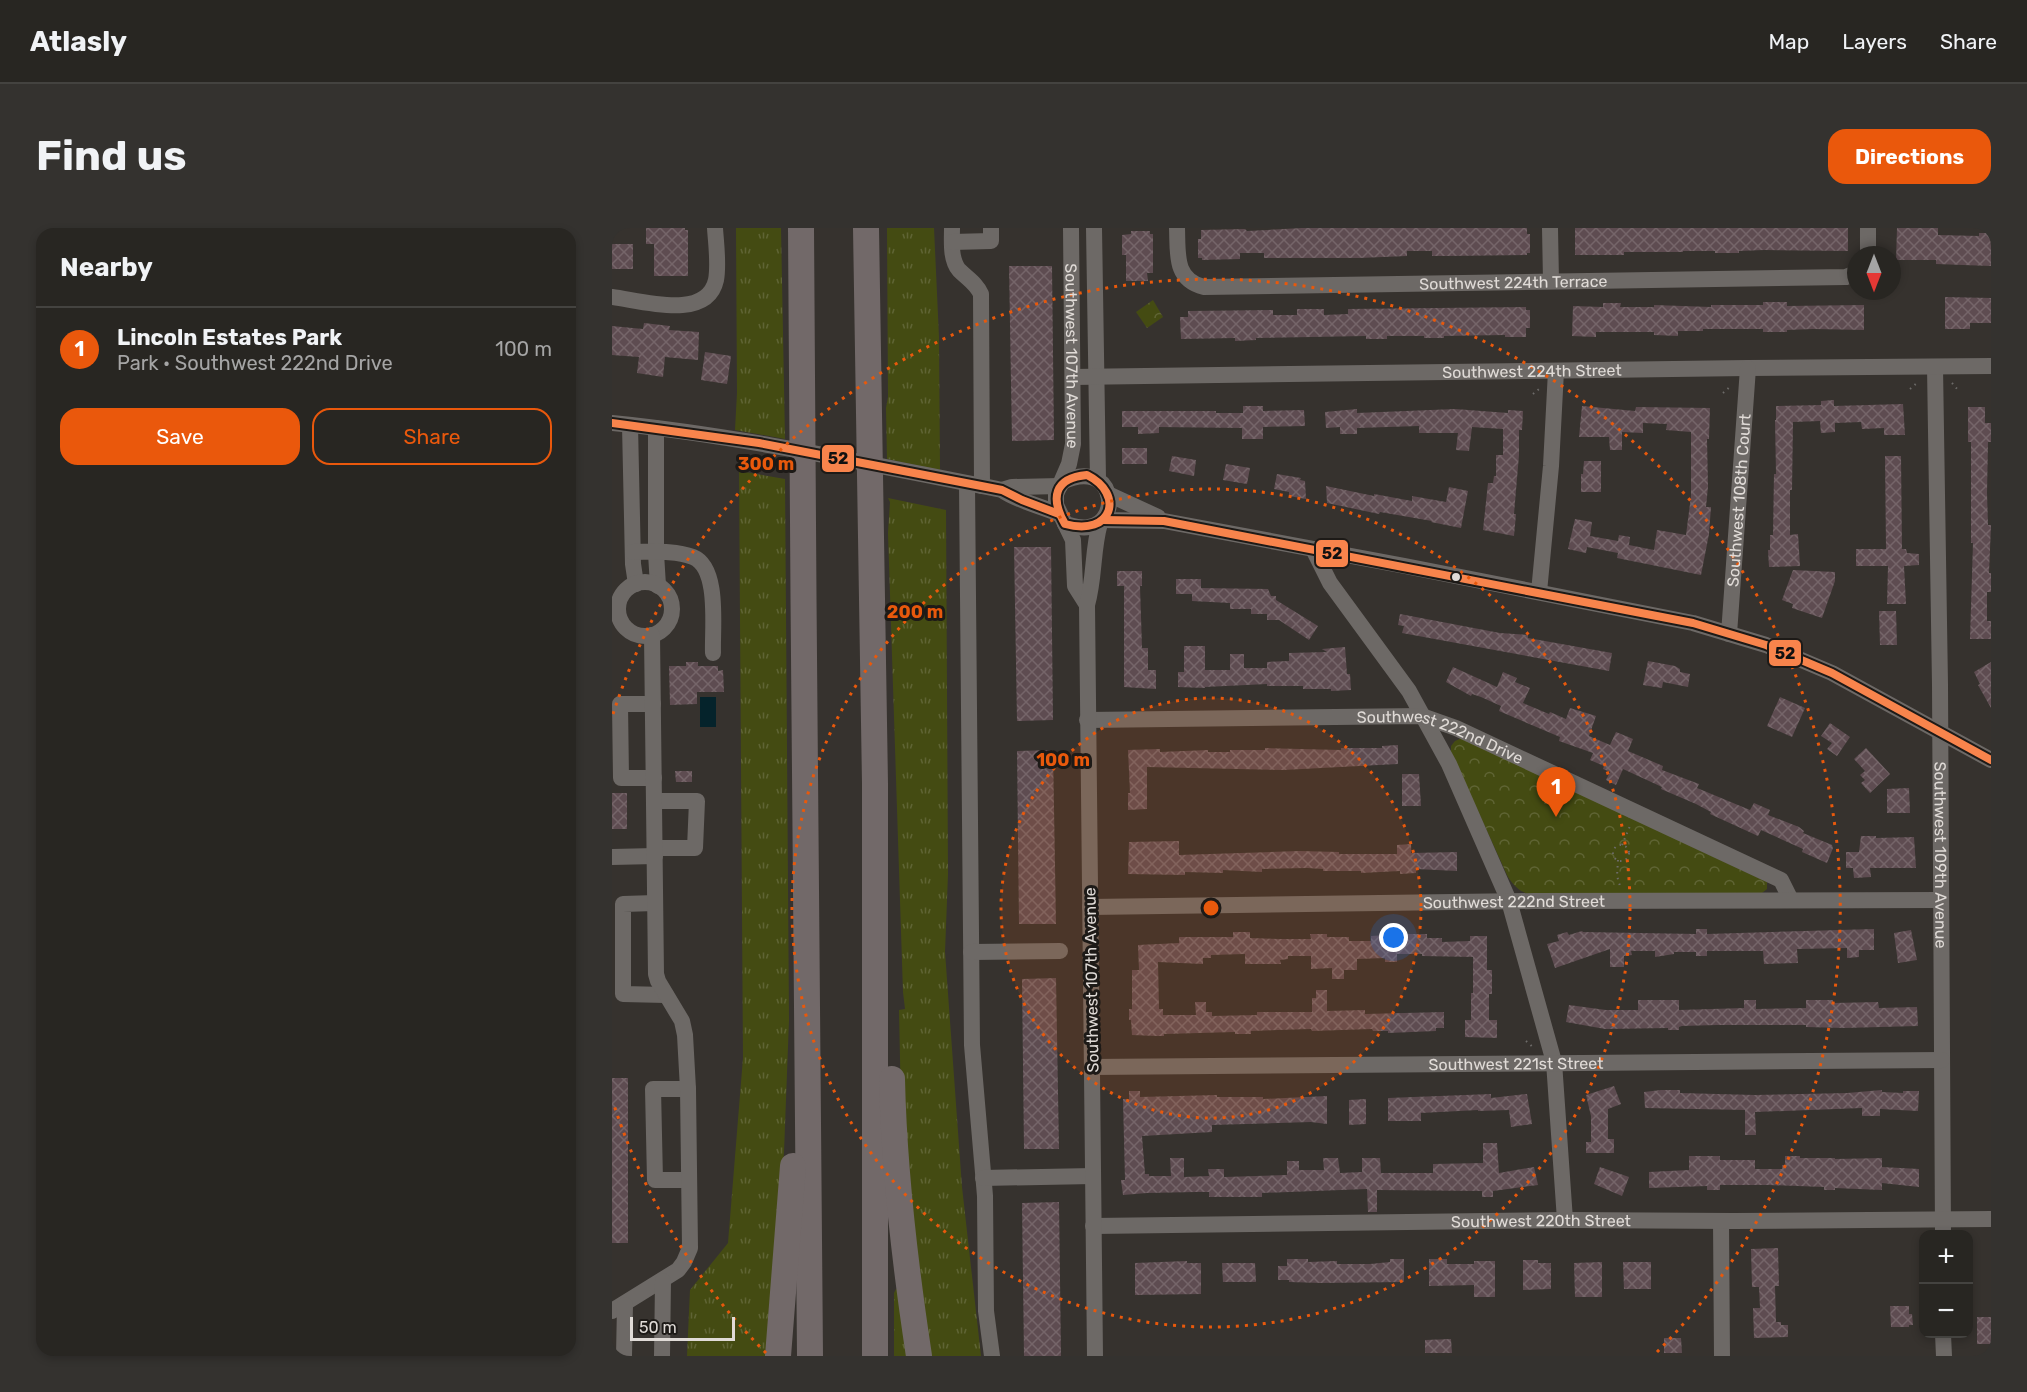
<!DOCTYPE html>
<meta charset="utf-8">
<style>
body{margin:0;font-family:Rubik,sans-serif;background:#34322f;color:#f1f3f6}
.controls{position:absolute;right:18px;bottom:18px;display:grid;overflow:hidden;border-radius:12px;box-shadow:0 3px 9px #0003}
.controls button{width:54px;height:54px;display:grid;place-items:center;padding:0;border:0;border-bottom:2px solid #444340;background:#282622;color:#f1f3f6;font:30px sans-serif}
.compass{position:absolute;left:1235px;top:18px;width:54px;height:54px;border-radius:50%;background:#282622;box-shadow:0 3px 9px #0003;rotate:180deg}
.scale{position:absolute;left:18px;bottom:15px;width:105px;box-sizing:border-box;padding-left:6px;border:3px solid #e0dbd7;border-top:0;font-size:16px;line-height:21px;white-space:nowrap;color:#e0dbd7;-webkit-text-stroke:4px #1d1a17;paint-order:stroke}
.you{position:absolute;left:782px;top:710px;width:21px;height:21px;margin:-15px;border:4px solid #fff;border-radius:50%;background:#1a73e8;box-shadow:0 0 0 9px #1a73e833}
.badge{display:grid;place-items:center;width:39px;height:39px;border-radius:50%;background:#ea580c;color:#fff;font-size:20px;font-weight:700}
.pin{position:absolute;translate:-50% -50px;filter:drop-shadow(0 2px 3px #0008)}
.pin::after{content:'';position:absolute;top:32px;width:21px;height:18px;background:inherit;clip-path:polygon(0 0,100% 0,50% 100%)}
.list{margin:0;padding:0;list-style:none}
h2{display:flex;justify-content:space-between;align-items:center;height:78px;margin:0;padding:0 24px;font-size:26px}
h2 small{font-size:20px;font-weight:400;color:#a5a5a5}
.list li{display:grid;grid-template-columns:39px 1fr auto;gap:18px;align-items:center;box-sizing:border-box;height:84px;padding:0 24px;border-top:2px solid #444340}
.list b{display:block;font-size:22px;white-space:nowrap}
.list p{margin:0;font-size:20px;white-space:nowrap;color:#a5a5a5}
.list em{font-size:20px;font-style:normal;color:#a5a5a5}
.actions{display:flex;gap:12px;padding:18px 24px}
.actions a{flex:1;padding:14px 0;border:2px solid #ea580c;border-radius:18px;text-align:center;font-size:21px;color:#ea580c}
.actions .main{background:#ea580c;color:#fff}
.map{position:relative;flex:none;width:1379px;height:1128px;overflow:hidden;border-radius:18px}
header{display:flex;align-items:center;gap:36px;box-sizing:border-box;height:84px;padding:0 30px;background:#282622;border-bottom:2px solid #444340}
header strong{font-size:28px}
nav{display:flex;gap:33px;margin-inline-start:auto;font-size:21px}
.intro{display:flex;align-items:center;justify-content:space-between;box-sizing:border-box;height:144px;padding:0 36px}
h1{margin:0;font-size:42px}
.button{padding:15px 27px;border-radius:18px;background:#ea580c;color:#fff;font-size:21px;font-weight:700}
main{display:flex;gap:36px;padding:0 36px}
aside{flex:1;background:#282622;border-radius:18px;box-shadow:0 3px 9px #0003}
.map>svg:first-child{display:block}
</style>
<header>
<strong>Atlasly</strong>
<nav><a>Map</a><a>Layers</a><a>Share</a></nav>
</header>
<div class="intro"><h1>Find us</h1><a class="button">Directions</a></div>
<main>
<aside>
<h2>Nearby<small></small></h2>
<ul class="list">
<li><span class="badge">1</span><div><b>Lincoln Estates Park</b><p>Park · Southwest 222nd Drive</p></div><em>100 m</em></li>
</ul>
<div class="actions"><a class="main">Save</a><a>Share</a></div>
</aside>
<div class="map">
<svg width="1379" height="1128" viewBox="0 0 1379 1128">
<defs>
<pattern id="grass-tufts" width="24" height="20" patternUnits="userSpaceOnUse" patternTransform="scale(1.5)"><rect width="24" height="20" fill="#444b12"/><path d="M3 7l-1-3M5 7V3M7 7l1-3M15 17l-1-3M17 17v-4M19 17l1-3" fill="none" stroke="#5f6434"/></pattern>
<pattern id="forest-crowns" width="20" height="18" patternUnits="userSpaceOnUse" patternTransform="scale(1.5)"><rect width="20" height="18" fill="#444b12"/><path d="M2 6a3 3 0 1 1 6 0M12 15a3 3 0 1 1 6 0" fill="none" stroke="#5f6434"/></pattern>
<pattern id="building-cross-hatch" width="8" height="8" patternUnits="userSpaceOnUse" patternTransform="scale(1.5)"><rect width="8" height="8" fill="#5e4c51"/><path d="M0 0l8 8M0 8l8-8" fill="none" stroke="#756569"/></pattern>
</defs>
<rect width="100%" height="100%" fill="#36322e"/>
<g fill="url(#grass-tufts)">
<path d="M124 0H169L173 211 123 202 125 165Z"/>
<path d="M275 0H322L327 109 328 242 275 231 274 180 276 169Z"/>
<path d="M127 243 173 251 177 792 172 924 157 1105 160 1128H75L78 1062 116 1015 131 830Z"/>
<path d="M276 270 334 282 336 646 333 724 350 959 369 1128H314L289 878 287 782 293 781 291 764 276 305 278 274Z"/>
<path d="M284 1061H287L302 1128H282V1065Z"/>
</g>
<g fill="url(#forest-crowns)">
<path d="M541 72 551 89 535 100 524 84Z"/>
<path d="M850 510 1155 654V661L1150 665 922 668C910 665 903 660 896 649L839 524V518L843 513Z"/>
</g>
<rect fill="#05232b" x="88" y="469" width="16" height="30"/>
<g fill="url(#building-cross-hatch)">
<path d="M34 0H73V2H76V48H42V16H34Z"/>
<path d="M690 0H915V6H918V25H915V27L837 28H820V23H795V28L748 30H652V25H628V31L590 32V30H586V11H589V2L633 1 635 3Z"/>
<path d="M963 0H1236V23L1152 22 1127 23V25H1103V23H1071V24H1012V27H963Z"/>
<path d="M1285 0H1326V7L1367 8V5H1379V38L1324 36V32H1284Z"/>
<path d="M519 3H538V6H541V45H535L536 53H514V27H510V7L519 6Z"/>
<rect x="0" y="16" width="21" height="25"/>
<path d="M397 38H440L442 212 400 213Z"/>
<path d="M1333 69 1379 70V95H1358V101H1333Z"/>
<path d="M1151 74H1175V78L1252 77V102L1201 101 1175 102V104H1151V101H1091V103H1066V108L1042 107V104H984V109L960 108 961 78 991 79V75H1009L1008 79H1042V77L1099 79V77H1151Z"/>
<path d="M914 79V82H918V100H914V109H893V107L832 108V110H812V108H775V111H754V108L644 110V112L623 113V110L569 111 568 89H576V83L661 82V87H685V81H712V87L736 86V81Z"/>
<path d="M32 95 58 98 57 102 87 104 86 132 53 129 51 149 25 145 27 129 0 127V98L31 101Z"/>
<path d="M93 124 119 128 115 156 89 152Z"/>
<path d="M1222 172V178L1291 176 1293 207H1272V200L1250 201 1249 194 1223 195V204L1209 205 1208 193 1181 194 1180 262H1178V307L1186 306 1188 338 1157 339 1156 322H1158V307H1161L1162 246H1164L1163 192H1164V178L1209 177V173Z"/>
<path d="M631 178H651V183L692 182 693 198 651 199V211H630V200L547 199V205L526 206V199H510V183H604V185H631Z"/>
<path d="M970 178 1023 183 1024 179 1098 180 1097 211H1095L1096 259 1094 279H1099L1097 306 1089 347 1005 330 1006 325 975 319 974 325 956 321 963 291 980 294 978 308 1006 313 1007 307 1018 309 1017 317 1042 322 1045 302 1074 307 1079 268V204L1054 202 1055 196 1031 195V205L1010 204V222H998L997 209H967Z"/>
<path d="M1356 179H1373V195H1379V214H1376L1375 265 1376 297H1379L1377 345H1379V364H1375V393H1379V411H1358L1361 315H1359V214H1356Z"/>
<path d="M745 181V185L843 181 896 185V182L911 183 910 202H907V227L902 286H904L902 308 871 302 876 255H881L882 248H884V227H891V201L860 199 857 223 844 222 846 205H807V198L745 200V206H728V199L714 200 713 184Z"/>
<rect x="510" y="220" width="25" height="16"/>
<path d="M560 228 584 232 582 248 557 243Z"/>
<path d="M1273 228H1289L1290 321H1294L1295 325 1307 326V337L1292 338 1294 376H1275L1276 338H1244V321H1274Z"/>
<path d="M972 233H989V264H969V246H971Z"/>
<path d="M614 236 638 240 635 256 611 252Z"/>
<path d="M665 246 689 250 688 252 693 253 694 271 677 268V264L662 261Z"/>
<path d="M714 258 762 268V266L800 273V268L834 274 837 259 856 263 849 300 819 294 820 293 768 284 767 286 715 275Z"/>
<path d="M402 319H439L441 492 405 493Z"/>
<path d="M1181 342 1223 344V353L1210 390 1180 380 1181 376 1170 372Z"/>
<path d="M505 343H530V358H528L530 420H536V442H544V461L512 459V358H505Z"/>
<path d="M564 351H589V360L656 361 659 368H664V372L706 398 697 412 667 392H655V386H639V381H618V375L580 373V366H564Z"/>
<path d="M1267 383H1284L1285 417H1268Z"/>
<path d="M788 386 888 405 916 407V410L1000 425 997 443 790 405 792 398 786 397Z"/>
<path d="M572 418H593V442H618V426H632V440H655V434L677 433V425L715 424 710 421 733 419 735 446H738L739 462 719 463V461H691V458H655V456L593 459V460L566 459V444H572Z"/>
<path d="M1036 433 1063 438 1068 441V444L1078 446 1076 459 1051 454 1050 460 1031 457Z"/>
<path d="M74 434H86V438H106V443L111 442 112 464H85V476L58 477 57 438H74Z"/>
<path d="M1379 434V480L1366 457 1368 456 1362 444Z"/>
<path d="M841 439 885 459 891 444 905 450 903 454 918 460 911 475 937 486 938 484 954 491 958 480 984 488 977 508 998 517 1004 504 1021 511 1016 523 1051 538 1050 542 1087 556 1085 560 1138 582 1142 575 1158 582 1156 587 1187 599 1192 603 1191 605 1220 617 1221 620 1215 635 1190 624 1191 621 1149 602 1146 608 1098 586 1099 584 1084 576 1049 561 1050 559 1011 541 1004 557 994 552 998 544 991 541 992 538 978 532 981 525 947 513 948 509 887 483 889 478 869 469 860 466 859 468 834 454Z"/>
<path d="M1168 469 1193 480 1180 509 1155 498Z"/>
<path d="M1218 495 1238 509 1225 528 1215 521 1220 515 1209 508Z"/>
<path d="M786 517V536L671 542 535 539V581L516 582V565H518L516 522 548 521V524L596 522V524H618V522H653V520L729 522V520H770V518Z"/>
<path d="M1254 520 1278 546 1258 565 1249 555 1253 552 1248 547 1253 543 1242 531Z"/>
<path d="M441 522 444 696H407L405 523Z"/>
<path d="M63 543H80V554H64Z"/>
<path d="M790 546H807L809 578H790Z"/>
<path d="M1297 560 1298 585H1275V561Z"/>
<rect x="0" y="565" width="15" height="36"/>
<path d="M1249 608H1264V610L1302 609 1304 640H1258L1259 649 1242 650 1241 640H1234V624H1247Z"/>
<path d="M567 613V627L687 623 727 624V626H785V617L799 616V625L845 624V643L804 641V645L788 646V643L749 645V643H711V641L695 640 650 641V644L611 642V645L573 644V647L516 646 517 614Z"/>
<path d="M1084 701H1095V706L1262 701V722H1247V729L1235 730V720L1185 721 1186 735 1152 736 1151 723H1095V728H1084V724H1062V726L1043 729V723H1019L1020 727 1012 728V739H998V721L943 740 935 716 947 713 945 707 955 704 957 707 970 703 971 704 1084 706Z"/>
<path d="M1299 702 1305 732 1286 735 1282 705Z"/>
<path d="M621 704H638V710L668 711H699L698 706H715V709H737V713H759V708L775 707V706H815V710H830V714L858 713V708H875V742H880V766H877V792H885V810L853 809V792H859V765H861V729L810 728V726H785V734H773V730L745 731V742H732V751H720V740L699 741V728H676V731L668 732 669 736H633V726L599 727V730H591V736L546 734 547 781H551V787H584L583 774H594V784H600V788L645 787V784H700V770H704V762H715V783L753 782V786L832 784V800H824V803L776 805V803H761L760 801 700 803 699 801 639 803V806H623V804L552 806V808H544L520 807 519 792H517V781H520V742H527L526 717 567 715V709H621Z"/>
<path d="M444 750 447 921H412L410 751Z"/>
<path d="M1026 772H1067V782L1132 780V772H1144V781L1194 780V772H1221V775L1266 774 1267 780 1305 779 1306 798 1232 800 1194 799V797H1105L1070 798 1067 799V802H1056V800L993 801 954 794 957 777 994 782H1026Z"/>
<rect x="0" y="850" width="16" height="165"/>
<path d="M1002 858 1009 876 996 881V911H1002V925H974V914H979V888L974 867Z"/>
<path d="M1049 862H1068V865L1143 867 1235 865 1270 862V864L1291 865V863H1307L1306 883 1268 881V888H1250V880L1143 884 1144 907H1133V882L1033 880 1032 864Z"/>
<path d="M517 863H528V869L605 867V869H651V871L715 868V896L699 894 600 897V904L530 908 533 946H537V948H559L558 930H572V949L597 948 596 941H612V949L675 947V933H687V942H712L711 930H726L728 945 750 944V930H768L769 945H821V936L871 935V915H885L887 945 922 939 926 957 881 963V969H870V963L765 962V984H756L755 961 650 965V969H597V964H584L535 965 511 967 509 952H513L511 871H517Z"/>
<path d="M879 866V870L915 866 920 896 899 899 897 882 866 883V882L809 885V893H776V870Z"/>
<path d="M754 871V896L737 897V872Z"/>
<path d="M1077 928H1108V932H1143V941H1170V937H1173V928H1188V930H1223V931L1270 930V939L1307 941V959L1270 955V962L1223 960V962H1212V959L1157 957H1108V962H1095V958L1037 960V944L1077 942Z"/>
<path d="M988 939 1017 949 1010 968 982 956Z"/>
<path d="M447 974 449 1128H412L410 975Z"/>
<path d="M1166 1020 1167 1058H1163L1164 1094H1169V1097H1176V1109L1142 1110 1141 1080H1148L1147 1059H1140L1139 1021Z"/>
<path d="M675 1031H696V1034L725 1033V1036H758L778 1034V1031H792V1054L709 1055 677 1054V1052H666V1038H675Z"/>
<path d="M817 1031H835V1036H862V1033H883V1069H862V1057L817 1058Z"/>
<path d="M911 1032H926V1035H939V1061L911 1062Z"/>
<path d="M575 1033V1035H589V1066L523 1067V1035Z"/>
<path d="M990 1034V1069H963L962 1035Z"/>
<path d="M1011 1034H1039V1061H1012Z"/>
<path d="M610 1035H643L644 1054H611Z"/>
<path d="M1278 1078H1297V1086H1300L1301 1097H1297V1099H1279Z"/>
<rect x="1365" y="1089" width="14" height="27"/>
<path d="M1052 1110H1069L1070 1125H1052Z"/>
<path d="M839 1111 840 1125H813V1112Z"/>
</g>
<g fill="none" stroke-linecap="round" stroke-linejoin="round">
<g stroke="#6e6c6a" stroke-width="2" stroke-dasharray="1.5 4.5" stroke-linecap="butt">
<path d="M1340 155 1346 162"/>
<path d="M1298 161 1305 155"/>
<path d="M1111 165 1120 157"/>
<path d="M921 166 927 161"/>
<path d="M1010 617 1018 598"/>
<circle cx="1009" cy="625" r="8"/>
<path d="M1006 632 1005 648 1008 658"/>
<path d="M914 813 922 820"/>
</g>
<g stroke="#6d6966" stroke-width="16">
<path d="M340 0C340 13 338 31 347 42 356 51 364 55 369 66L370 258"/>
<path id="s1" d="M459 0 461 216 457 236 444 266V277L461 312 463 358 475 377"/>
<path d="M482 0 486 251"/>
<path id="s2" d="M565 0C566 25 562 52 592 59L1234 49 1244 45"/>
<path d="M938 0 939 53"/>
<path d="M340 14 379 13V0"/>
<path d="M1256 27V0"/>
<path d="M0 69C31 73 95 93 104 52 107 36 104 16 103 0"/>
<path id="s3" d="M1323 139 1328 457 1331 1006"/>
<path id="s4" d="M461 149 1136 140 1379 138"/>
<path d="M0 195C131 208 261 237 390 262 405 273 429 278 447 286"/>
<path d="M18 197 21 336 24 356"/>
<path d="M44 200V325L46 358"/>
<path d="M450 254C503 229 510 294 477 299 469 301 461 298 453 296"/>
<path d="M355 256 360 817 373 968 374 1083 380 1128"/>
<path d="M390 262 400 259 448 258"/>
<path d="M496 266 546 289"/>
<path d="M491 292 552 293 793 338 1081 395 1154 417 1220 445 1379 532"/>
<path d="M701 321 718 355 797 463 837 536 897 673 942 834 953 992"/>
<path d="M21 324C40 324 63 322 81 329 108 340 100 401 101 425"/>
<circle cx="33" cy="381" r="27"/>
<path d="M927 364 939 238 944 143"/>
<path id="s5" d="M1117 406 1136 140"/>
<path d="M41 476H8L9 550H42"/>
<path id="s6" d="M475 492 810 488 844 500 1169 652 1179 672"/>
<path d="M43 620H83L85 573H43"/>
<path d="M0 629 43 628"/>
<path d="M43 675 11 676V766L54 767"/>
<path id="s7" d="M478 679 923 673 1328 672"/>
<path d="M359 724 448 723"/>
<path id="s8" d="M480 839 1330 832"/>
<path d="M76 861H41L43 952H77"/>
<path d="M371 950 481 948"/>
<path d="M1109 993 1110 1128"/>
<path id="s9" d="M481 998 953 992 1121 993 1379 991"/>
<path d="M0 1083 66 1042 72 1034 78 1020 76 861 73 807 70 793 46 753 44 746 40 407"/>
<path d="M1331 1106 1332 1128"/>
<path d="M12 1128 13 1077"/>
<path d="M50 1128 51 1053"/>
<path d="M483 1128 475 377C483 349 480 323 488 295"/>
</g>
<g stroke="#726969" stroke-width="26">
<path d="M189 0C192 376 193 752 198 1128"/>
<path d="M254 0 263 556V1128"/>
<path d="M280 851C282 944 293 1036 307 1128"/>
<path d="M166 1128 181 938"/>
</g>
<g stroke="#1d1a17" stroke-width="12">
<g id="bus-1">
<path d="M0 195 147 215 390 262 410 272 447 286"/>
<path d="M475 247C513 266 501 309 453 296 438 270 442 250 475 247Z"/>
<path d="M491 292 552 293 1081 395 1154 417 1220 445 1379 532"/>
</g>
</g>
<use href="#bus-1" stroke="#f8844c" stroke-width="8"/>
</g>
<circle cx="599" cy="680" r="210" fill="#e8590c" fill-opacity=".12"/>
<g fill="none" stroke="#e8590c" stroke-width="3" stroke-dasharray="3 6">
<circle cx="599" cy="680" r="210"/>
<circle cx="599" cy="680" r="419"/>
<path d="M154 1125A629 629 0 0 1 1 874M1 486A629 629 0 1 1 1044 1125"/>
</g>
<circle fill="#e0dbd7" stroke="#1d1a17" stroke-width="2" cx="844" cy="349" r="5"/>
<g text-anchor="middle" stroke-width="6" stroke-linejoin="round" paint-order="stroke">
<g font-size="16" fill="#e0dbd7" stroke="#1d1a17">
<text dy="6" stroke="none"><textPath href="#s2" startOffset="381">Southwest 224th Terrace</textPath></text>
<text dy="6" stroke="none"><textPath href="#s1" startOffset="128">Southwest 107th Avenue</textPath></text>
<text dy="6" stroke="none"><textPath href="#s4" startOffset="459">Southwest 224th Street</textPath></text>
<text dy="6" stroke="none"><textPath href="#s5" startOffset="134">Southwest 108th Court</textPath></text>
<text dy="6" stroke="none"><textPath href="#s6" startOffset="357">Southwest 222nd Drive</textPath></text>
<text dy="6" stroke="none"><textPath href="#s3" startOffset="488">Southwest 109th Avenue</textPath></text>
<text dy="6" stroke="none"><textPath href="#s7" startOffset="424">Southwest 222nd Street</textPath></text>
<text transform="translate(479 752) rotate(-91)" y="6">Southwest 107th Avenue</text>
<text dy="6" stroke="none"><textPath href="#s8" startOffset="424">Southwest 221st Street</textPath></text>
<text dy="6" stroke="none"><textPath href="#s9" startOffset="448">Southwest 220th Street</textPath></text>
</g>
</g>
<circle cx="599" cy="680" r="9" fill="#e8590c" stroke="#1d1a17" stroke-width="3"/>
<g font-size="18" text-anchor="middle" font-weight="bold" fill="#e8590c" stroke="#1d1a17" stroke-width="6" stroke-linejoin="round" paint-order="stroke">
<text x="154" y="242">300 m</text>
<text x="303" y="390">200 m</text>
<text x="451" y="538">100 m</text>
</g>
<g stroke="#1d1a17" stroke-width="2">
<rect x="209" y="216" width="34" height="29" rx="6" fill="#f8844c"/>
<rect x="703" y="311" width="34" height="29" rx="6" fill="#f8844c"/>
<rect x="1156" y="411" width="34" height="28" rx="6" fill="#f8844c"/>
</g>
<g font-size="16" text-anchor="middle" font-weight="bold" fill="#111">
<text x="226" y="236">52</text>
<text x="720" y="331">52</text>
<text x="1173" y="431">52</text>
</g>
</svg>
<div class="controls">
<button>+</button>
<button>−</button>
</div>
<svg class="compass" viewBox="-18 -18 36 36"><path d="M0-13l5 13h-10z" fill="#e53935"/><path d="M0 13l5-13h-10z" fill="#a5a5a5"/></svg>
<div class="scale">50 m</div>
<div class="you"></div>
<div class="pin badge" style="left:944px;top:589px">1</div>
</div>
</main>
